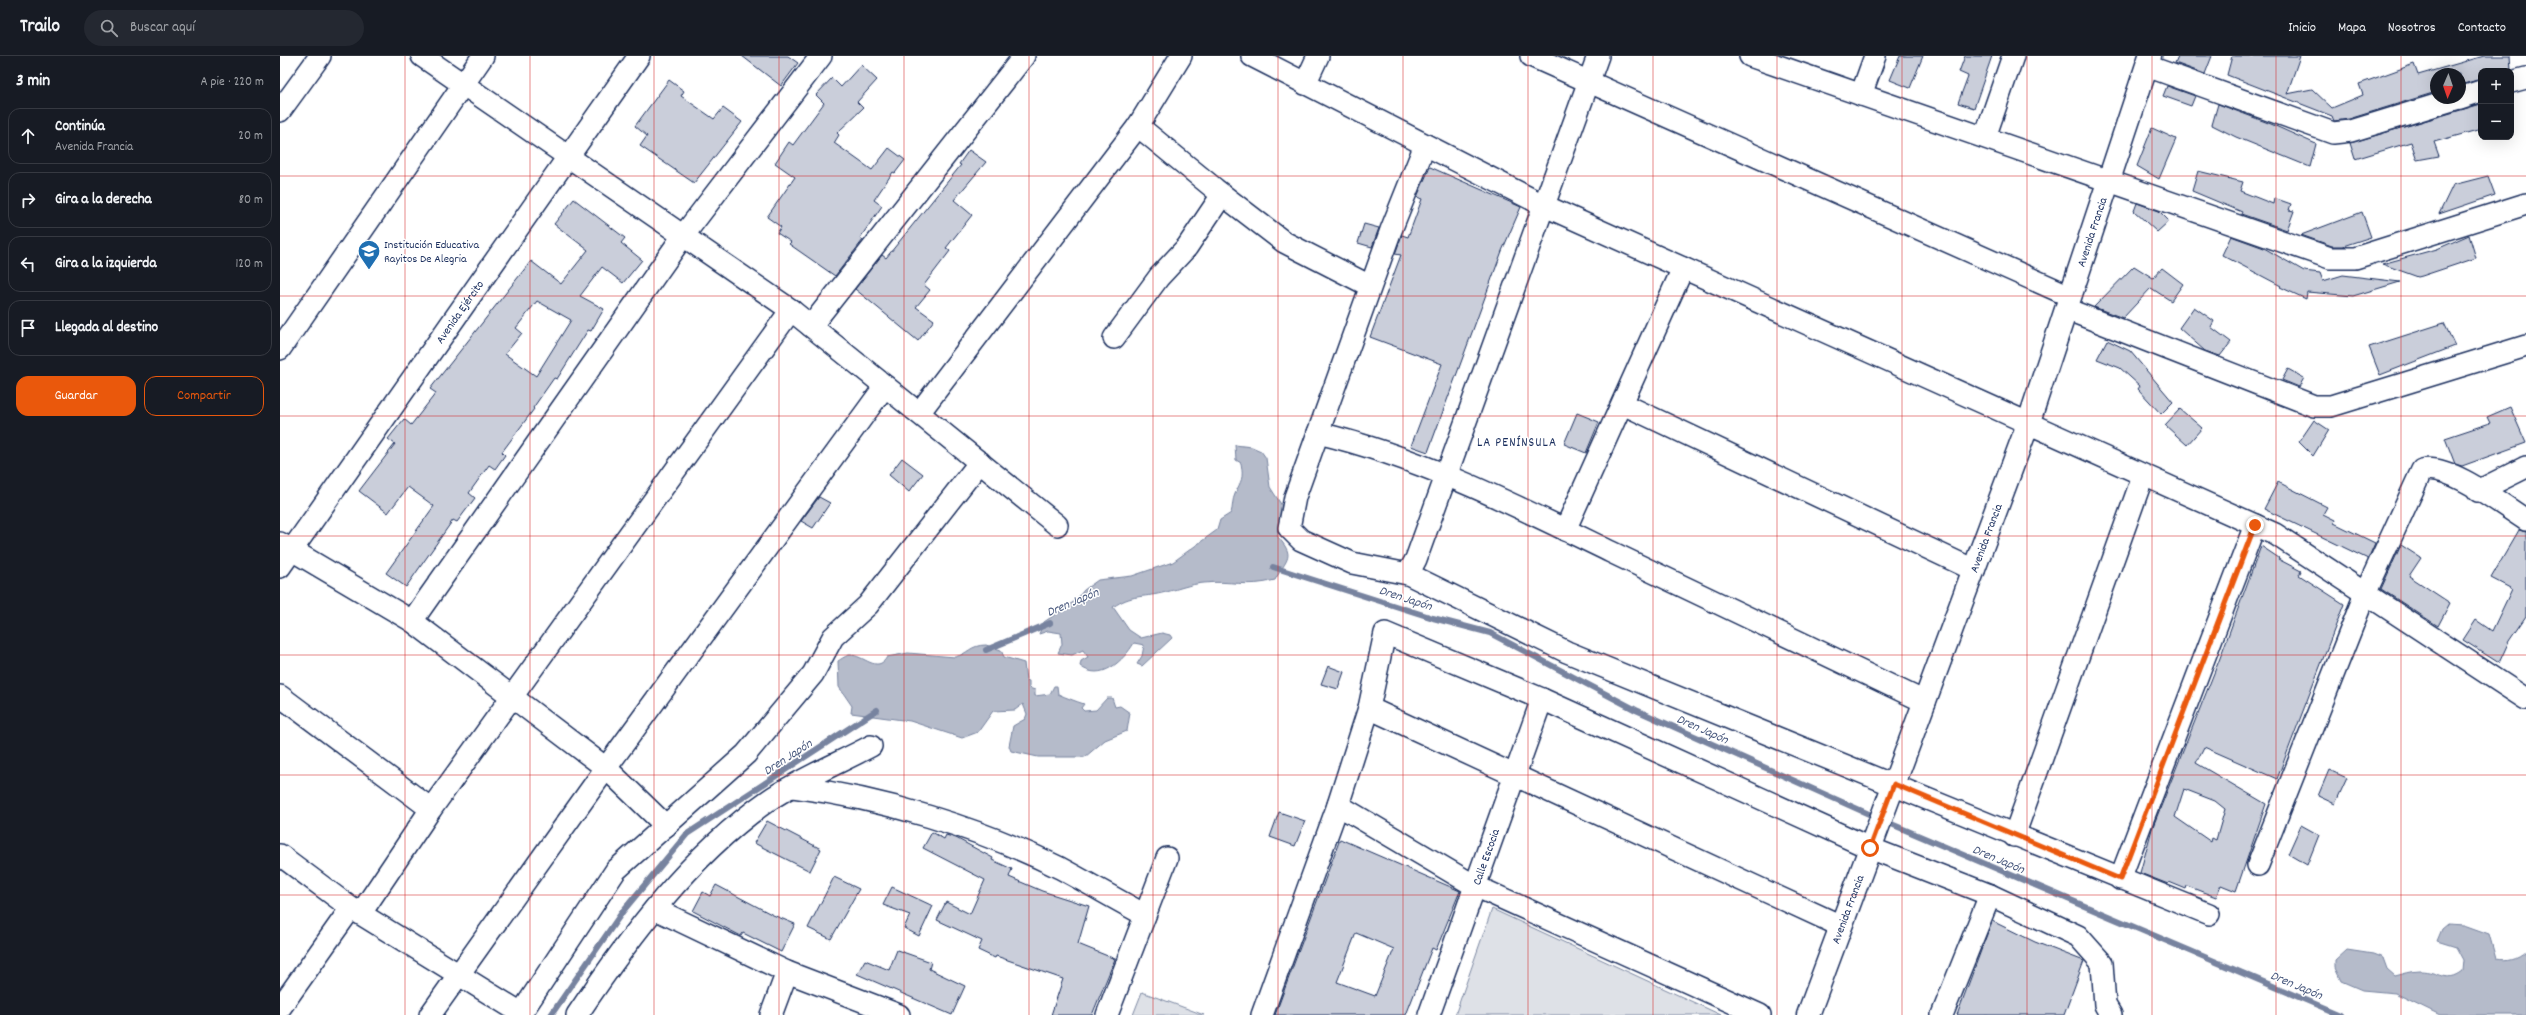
<!DOCTYPE html>
<html lang="es">
<meta charset="utf-8">
<style>
body{margin:0;font-family:Dekko,sans-serif;background:#242831;color:#f1f3f6}
.controls{position:absolute;right:12px;top:12px;display:grid;overflow:hidden;border-radius:8px;box-shadow:0 4px 16px #0002}
.controls button{width:36px;height:36px;display:grid;place-items:center;padding:0;border:0;border-bottom:1px solid #363941;background:#171b24;color:#f1f3f6;font:20px sans-serif}
.compass{position:absolute;left:2150px;top:12px;width:36px;height:36px;border-radius:50%;background:#171b24;box-shadow:0 4px 16px #0002;rotate:182deg}
.stop{position:absolute;width:12px;height:12px;margin:-9px;border:3px solid #ea580c;border-radius:50%;background:#fff}
.stop.end{background:#ea580c;border-color:#fff;box-shadow:0 1px 4px #0008}
.list{margin:0;padding:0;list-style:none}
h2{display:flex;justify-content:space-between;align-items:center;height:52px;margin:0;padding:0 16px;font-size:17px}
h2 small{font-size:13px;font-weight:400;color:#9ea1a6}
.list li{display:grid;grid-template-columns:26px 1fr auto;gap:12px;align-items:center;box-sizing:border-box;height:56px;margin:0 8px 8px;padding:0 8px;border:1px solid #363941;border-radius:12px}
.list b{display:block;font-size:15px;white-space:nowrap}
.list p{margin:0;font-size:13px;white-space:nowrap;color:#9ea1a6}
.list em{font-size:13px;font-style:normal;color:#9ea1a6}
.actions{display:flex;gap:8px;padding:12px 16px}
.actions a{flex:1;padding:9px 0;border:1px solid #ea580c;border-radius:12px;text-align:center;font-size:14px;color:#ea580c}
.actions .main{background:#ea580c;color:#fff}
.icon{flex:none;width:22px;height:22px;fill:none;stroke:currentColor;stroke-width:2;stroke-linecap:round;stroke-linejoin:round}
.map{position:relative;flex:none;width:2246px;height:959px;overflow:hidden}
header{display:flex;align-items:center;gap:24px;box-sizing:border-box;height:56px;padding:0 20px;background:#171b24;border-bottom:1px solid #363941}
header strong{font-size:19px}
nav{display:flex;gap:22px;margin-inline-start:auto;font-size:14px}
.search{width:280px;height:36px;background:#242831;display:flex;align-items:center;gap:10px;box-sizing:border-box;padding:0 14px;border-radius:22px;color:#9ea1a6;font-size:15px}
main{display:flex}
aside{flex:1;background:#171b24}
.map>svg:first-child{display:block}
</style>
<header>
<strong>Trailo</strong>
<div class="search"><svg class="icon" aria-label="search" viewBox="0 0 24 24"><circle cx="10" cy="10" r="6"/><path d="M15 15l6 6"/></svg>Buscar aquí</div>
<nav><a>Inicio</a><a>Mapa</a><a>Nosotros</a><a>Contacto</a></nav>
</header>
<main>
<aside>
<h2>3 min<small>A pie · 220 m</small></h2>
<ul class="list">
<li><svg class="icon" aria-label="ahead" viewBox="0 0 24 24"><path d="M12 20V5M6 11l6-6 6 6"/></svg><div><b>Continúa</b><p>Avenida Francia</p></div><em>20 m</em></li>
<li><svg class="icon" aria-label="right" viewBox="0 0 24 24"><path d="M7 20v-9h11M14 6l5 5-5 5"/></svg><div><b>Gira a la derecha</b></div><em>80 m</em></li>
<li><svg class="icon" aria-label="left" viewBox="0 0 24 24"><path d="M17 20v-9H6M10 6l-5 5 5 5"/></svg><div><b>Gira a la izquierda</b></div><em>120 m</em></li>
<li><svg class="icon" aria-label="arrive" viewBox="0 0 24 24"><path d="M6 21V4h12l-3 4 3 4H6"/></svg><div><b>Llegada al destino</b></div></li>
</ul>
<div class="actions"><a class="main">Guardar</a><a>Compartir</a></div>
</aside>
<div class="map">
<svg width="2246" height="959" viewBox="0 0 2246 959">
<rect width="100%" height="100%" fill="#fff"/>
<filter id="ink" filterUnits="userSpaceOnUse"><feTurbulence type="fractalNoise" baseFrequency=".025" numOctaves="2"/><feDisplacementMap in="SourceGraphic" scale="8" xChannelSelector="R" yChannelSelector="G"/><feConvolveMatrix kernelMatrix="1 2 1 2 8 2 1 2 1" color-interpolation-filters="sRGB"/></filter>
<g filter="url(#ink)">
<g fill="#dee1e7" stroke="#7c88a2">
<path d="M1212 853 1441 959H1175Z"/>
<path d="M862 936 924 959H853Z"/>
</g>
<g fill="#b5bbca" stroke="#77839f">
<path d="M955 389 972 391 981 395 986 402 990 431 1004 453 1005 464 997 480C1016 501 1007 502 995 524 967 532 950 524 924 527 910 528 896 534 882 537 862 542 852 538 833 551L849 574 861 582 882 577 890 579 892 582 862 610 857 608 862 600 864 589 854 587C844 604 821 627 800 610L801 605 808 601 803 594 792 599 778 597 782 588 781 577 768 575 759 578 764 566 795 545 804 534 818 524 852 520 893 506 937 474 940 464 951 457C953 451 952 444 955 438 961 424 964 424 961 407L956 404Z"/>
<path d="M706 589 721 594 724 601 744 607 746 624 749 625V632L755 634V640L770 638 774 630H777L778 638C787 642 795 645 804 648L801 652 804 655 816 654 827 642H832L835 651 840 650 850 657 847 675 825 684 805 701H758L731 695 729 690 733 670 745 663 747 658 743 648 735 654 713 655 698 676 682 682 630 665 571 657 572 650 559 631 558 605C561 603 567 599 570 599 584 599 597 618 607 601L628 597 675 601C688 598 690 589 706 589Z"/>
<path d="M2168 868 2184 869 2209 878 2216 903C2228 905 2237 903 2246 895V959H2160L2115 937 2082 934 2061 925 2055 912V905L2067 894 2093 898 2103 902 2107 913 2115 920C2123 918 2132 915 2140 915 2159 915 2165 928 2182 915L2183 904 2176 891 2157 885 2162 873Z"/>
</g>
<g fill="none" stroke-linecap="round" stroke-linejoin="round">
<g stroke="#77839f" stroke-width="6">
<path d="M993 511 1153 562 1210 577 1356 654 1609 767 2061 959"/>
<path d="M706 594 770 567"/>
<path d="M271 959 343 855 407 778 597 654"/>
</g>
</g>
<g fill="#caceda" stroke="#1b2f5e" fill-rule="evenodd">
<path d="M462 0H508L518 7 501 30Z"/>
<path d="M1620 0H1643L1630 32 1610 24Z"/>
<path d="M1685 0H1712L1694 52 1678 47 1688 20 1679 16Z"/>
<path d="M1898 0H1932L1925 18 1895 7Z"/>
<path d="M1952 0H2020L2007 38 2032 33 2052 52 2083 39 2079 28 2134 8 2138 19 2204 0H2230L2231 14 2201 15V23L2180 29V18H2156V36L2069 63 2054 65 2052 60 1947 19Z"/>
<path d="M581 9 597 24 577 46 583 52 557 77 559 79 554 87 592 114 609 92 625 104 615 117 613 116 594 144 602 150 580 182 583 184 555 220 509 188 511 186 497 177 501 171 487 161 515 121 495 107 509 86 513 89 544 47 536 39 552 22 561 31Z"/>
<path d="M389 24 404 35 401 40 434 63 443 52 462 66 414 127 360 90 367 80 355 70Z"/>
<path d="M1887 30 1915 40 1911 50 1883 40Z"/>
<path d="M1938 48 1991 68 2036 88 2030 111 1956 81 1932 69Z"/>
<path d="M2201 48V73L2154 86 2159 100 2137 104 2131 86 2075 103 2070 87Z"/>
<path d="M1872 72 1896 83 1879 123 1857 110Z"/>
<path d="M689 94 706 106 674 144 692 159 666 192 670 195 644 229 650 234 636 251 654 264 638 285 575 233 602 199 606 202 681 109 679 108Z"/>
<path d="M1150 111 1241 151 1222 195 1148 396 1131 390 1162 308 1090 281 1121 199 1115 198 1122 179 1128 181 1142 143 1137 141Z"/>
<path d="M1918 115 1963 126 1960 135 1993 148 1994 142 2011 148 2009 154 2014 155 2007 174 1961 158 1962 156 1912 135Z"/>
<path d="M2208 120 2215 139 2159 158 2173 129Z"/>
<path d="M294 143 345 182 341 187 362 204 343 227 322 211 300 240 324 253 311 275 308 274 277 323 274 322 253 352 254 353 222 396 225 399 215 413 209 409 189 437 195 442 177 466 173 464 126 531 106 517 154 450 128 431 108 457 79 435 115 388 108 383 124 363 131 369 156 337 150 333 251 205 281 228 308 194 274 168ZM257 245 291 264 256 320 225 298 242 277 236 272Z"/>
<path d="M1857 147 1879 155 1889 165 1877 176 1854 155Z"/>
<path d="M2082 156 2091 181 2063 190H2052L2021 179Z"/>
<path d="M1084 168 1099 172 1092 191 1078 187Z"/>
<path d="M2189 179 2196 202 2142 220 2138 221 2102 208 2157 193Z"/>
<path d="M1951 180 1984 192 2024 215 2040 217 2043 225 2063 219 2120 226 2073 240 2027 236 2026 243 2000 231 2001 230 1942 199Z"/>
<path d="M1854 210 1873 222 1882 212 1903 228 1891 245 1871 232 1843 262 1814 251Z"/>
<path d="M1914 251 1934 265 1931 271 1951 286 1940 300 1925 295 1899 272Z"/>
<path d="M2164 267 2175 290 2100 319 2089 291Z"/>
<path d="M1827 284 1850 295 1893 346 1881 358 1858 333 1860 330 1840 312 1817 303Z"/>
<path d="M2008 313 2024 322 2019 331 2002 324Z"/>
<path d="M2230 351 2246 387 2182 410 2175 408 2165 382 2210 367 2207 361Z"/>
<path d="M1900 353 1922 372 1907 389 1885 369Z"/>
<path d="M1297 357 1319 366 1306 397 1284 388Z"/>
<path d="M2034 364 2049 374 2033 400 2019 386Z"/>
<path d="M622 402 643 418 629 436 609 419Z"/>
<path d="M1998 426 2047 451 2043 458 2055 464 2054 467 2095 487 2088 503 1984 453Z"/>
<path d="M539 441 550 447 533 472 521 465Z"/>
<path d="M2239 474 2246 476V560L2229 585 2219 607 2183 584 2196 564 2212 575 2232 533 2211 522Z"/>
<path d="M2121 489 2141 502 2129 520 2170 547 2158 570 2101 533Z"/>
<path d="M1981 490 1999 502 1998 503 2021 515 2019 519 2064 548 1997 723 1924 691 1916 707 1986 748 1956 835 1941 829 1936 841 1907 830 1906 833 1889 826 1888 828 1860 817 1872 773 1940 602ZM1904 733 1935 745 1945 753 1936 784 1932 782 1931 786 1895 761Z"/>
<path d="M1048 610 1064 616 1058 633 1041 628Z"/>
<path d="M2049 714 2067 722 2055 748 2038 740Z"/>
<path d="M999 756 1025 765 1015 790 990 781Z"/>
<path d="M487 765 541 793 530 815 474 787Z"/>
<path d="M2021 769 2039 779 2027 809 2008 798Z"/>
<path d="M652 776 664 783 666 779 676 782 713 802 712 804 732 813 729 821 762 835 809 850 798 888 835 903 812 959H771L783 923 716 900 715 902 698 894 702 885 657 864 666 846 690 858 705 824 643 792Z"/>
<path d="M1060 783 1180 835 1156 894 1152 892 1126 959H995ZM1076 877 1114 893 1095 940 1057 926Z"/>
<path d="M554 821 579 833 551 883 528 872Z"/>
<path d="M436 829 493 859 515 868 501 896 463 877 461 880 413 855 423 836 430 840Z"/>
<path d="M612 831 653 850 639 880 624 872 630 859 603 849Z"/>
<path d="M1712 865 1755 886 1804 905 1784 959H1677Z"/>
<path d="M617 894 651 906 649 913 685 930 672 959 577 918 585 904 609 914Z"/>
</g>
<g fill="none" stroke-linecap="round" stroke-linejoin="round">
<g stroke="#1b2f5e" stroke-width="24">
<g id="street">
<path d="M142 0 511 254 777 469"/>
<path d="M972 0 1265 150 1995 478 2246 643"/>
<path d="M1251 0 1790 240"/>
<path d="M1470 0 2050 202H2075L2246 148"/>
<path d="M1867 10 2053 77 2071 75 2179 42"/>
<path d="M2231 26 2246 22"/>
<path d="M1025 28 1038 0"/>
<path d="M1581 39 1595 0"/>
<path d="M2180 42 2201 35"/>
<path d="M0 55 40 0"/>
<path d="M858 70 935 133 1004 186 1090 230"/>
<path d="M1705 81 1733 0"/>
<path d="M1145 89 1111 174 1015 441 1009 472 1021 484 1072 507 1128 518 1287 596 1929 858"/>
<path d="M1786 253 2034 350H2051L2246 290"/>
<path d="M531 270 744 0"/>
<path d="M834 282 879 221 907 191 942 139"/>
<path d="M0 293 203 0"/>
<path d="M1343 348 1694 514"/>
<path d="M639 357 858 70 901 0"/>
<path d="M1038 377C1140 401 1237 450 1331 496 1436 546 1540 596 1645 646"/>
<path d="M2198 435 2246 411"/>
<path d="M1285 474 1403 212"/>
<path d="M0 487 132 565 326 712 386 770"/>
<path id="s1" d="M0 511 359 0"/>
<path d="M1128 518 1136 503 1318 0"/>
<path d="M132 565 403 180 541 0"/>
<path d="M0 640 151 753"/>
<path d="M1089 652 1561 870"/>
<path d="M513 731C601 742 700 772 780 812 808 827 837 844 865 859"/>
<path d="M1058 749 1195 830 1480 959"/>
<path d="M1734 780 1863 420"/>
<path d="M0 799 71 852 241 957"/>
<path d="M1978 809 2085 538 2142 414C2169 407 2222 449 2246 464"/>
<path d="M1840 823 1975 469"/>
<path d="M375 853 507 916 619 959"/>
<path d="M81 857 151 753 511 254"/>
<path d="M0 952 71 852"/>
<path d="M150 959 326 712 605 330"/>
<path d="M240 959 336 814 466 698 533 618 553 581 588 549 700 406"/>
<path d="M297 959C350 880 410 799 489 744 520 723 557 708 591 690"/>
<path d="M491 959 507 916"/>
<path d="M827 959 887 802"/>
<path d="M982 959 1058 749 1089 652 1105 577 1262 643 1590 792 1710 839 1798 880 1822 907 1825 949 1831 959"/>
<path id="s2" d="M1149 959 1262 643"/>
<path d="M1662 959 1710 839"/>
</g>
</g>
<g stroke="#1b2f5e" stroke-width="25">
<g id="secondary">
<path id="s3" d="M1528 959 1748 368 1870 0"/>
</g>
</g>
<use href="#street" stroke="#fff" stroke-width="21"/>
<use href="#secondary" stroke="#fff" stroke-width="22"/>
</g>
</g>
<g fill="none" stroke-linecap="round" stroke-linejoin="round" filter="url(#ink)">
<path stroke="#ea580c" stroke-width="5" d="M1590 792 1614 728 1840 823 1975 469"/>
</g>
<path fill="none" stroke="#d62828" stroke-width="1" stroke-opacity="0.55" d="M125 0V959M250 0V959M374 0V959M499 0V959M624 0V959M749 0V959M873 0V959M998 0V959M1123 0V959M1248 0V959M1373 0V959M1497 0V959M1622 0V959M1747 0V959M1872 0V959M1996 0V959M2121 0V959M0 120H2246M0 240H2246M0 360H2246M0 480H2246M0 599H2246M0 719H2246M0 839H2246"/>
<defs>
<g id="school-pin" transform="scale(1.15)"><path d="M0 17L-7.5 6A9.5 9.5 0 1 1 7.5 6Z" fill="#1f6fb2" stroke="#fff"/><path d="M0-5L7-2L0 1L-7-2ZM-4 1L0 2.5L4 1V4Q0 6-4 4Z" fill="#fff"/></g>
</defs>
<g fill-rule="evenodd">
<use href="#school-pin" x="89" y="195"/>
</g>
<g text-anchor="middle" stroke-width="3" stroke-linejoin="round" paint-order="stroke">
<g font-size="12" fill="#1b2f5e" stroke="#fff">
<text dy="4" stroke="none"><textPath href="#s3" startOffset="833">Avenida Francia</textPath></text>
<text dy="4" stroke="none"><textPath href="#s1" startOffset="312">Avenida Ejército</textPath></text>
<text dy="4" stroke="none"><textPath href="#s3" startOffset="509">Avenida Francia</textPath></text>
<text dy="4" stroke="none"><textPath href="#s2" startOffset="168">Calle Escocia</textPath></text>
<text dy="4" stroke="none"><textPath href="#s3" startOffset="113">Avenida Francia</textPath></text>
</g>
<g font-size="12" fill="#1b2f5e" stroke="#fff" text-anchor="start">
<text x="104" y="192">Institución Educativa<tspan x="104" dy="14">Rayitos De Alegria</tspan></text>
</g>
<g font-size="13" letter-spacing="1" fill="#1b2f5e" stroke="#fff">
<text x="1237" y="390">LA PENÍNSULA</text>
</g>
<g font-size="13" font-style="italic" fill="#49597e" stroke="#fff">
<text transform="translate(1126 541) rotate(18)" y="5">Dren Japón</text>
<text transform="translate(792 545) rotate(-23)" y="5">Dren Japón</text>
<text transform="translate(1423 672) rotate(24)" y="5">Dren Japón</text>
<text transform="translate(507 700) rotate(-33)" y="5">Dren Japón</text>
<text transform="translate(1719 802) rotate(23)" y="5">Dren Japón</text>
<text transform="translate(2017 928) rotate(23)" y="5">Dren Japón</text>
</g>
</g>
</svg>
<div class="controls">
<button>+</button>
<button>−</button>
</div>
<svg class="compass" viewBox="-18 -18 36 36"><path d="M0-13l5 13h-10z" fill="#e53935"/><path d="M0 13l5-13h-10z" fill="#9ea1a6"/></svg>
<div class="stop" style="left:1590px;top:792px"></div>
<div class="stop end" style="left:1975px;top:469px"></div>
</div>
</main>
